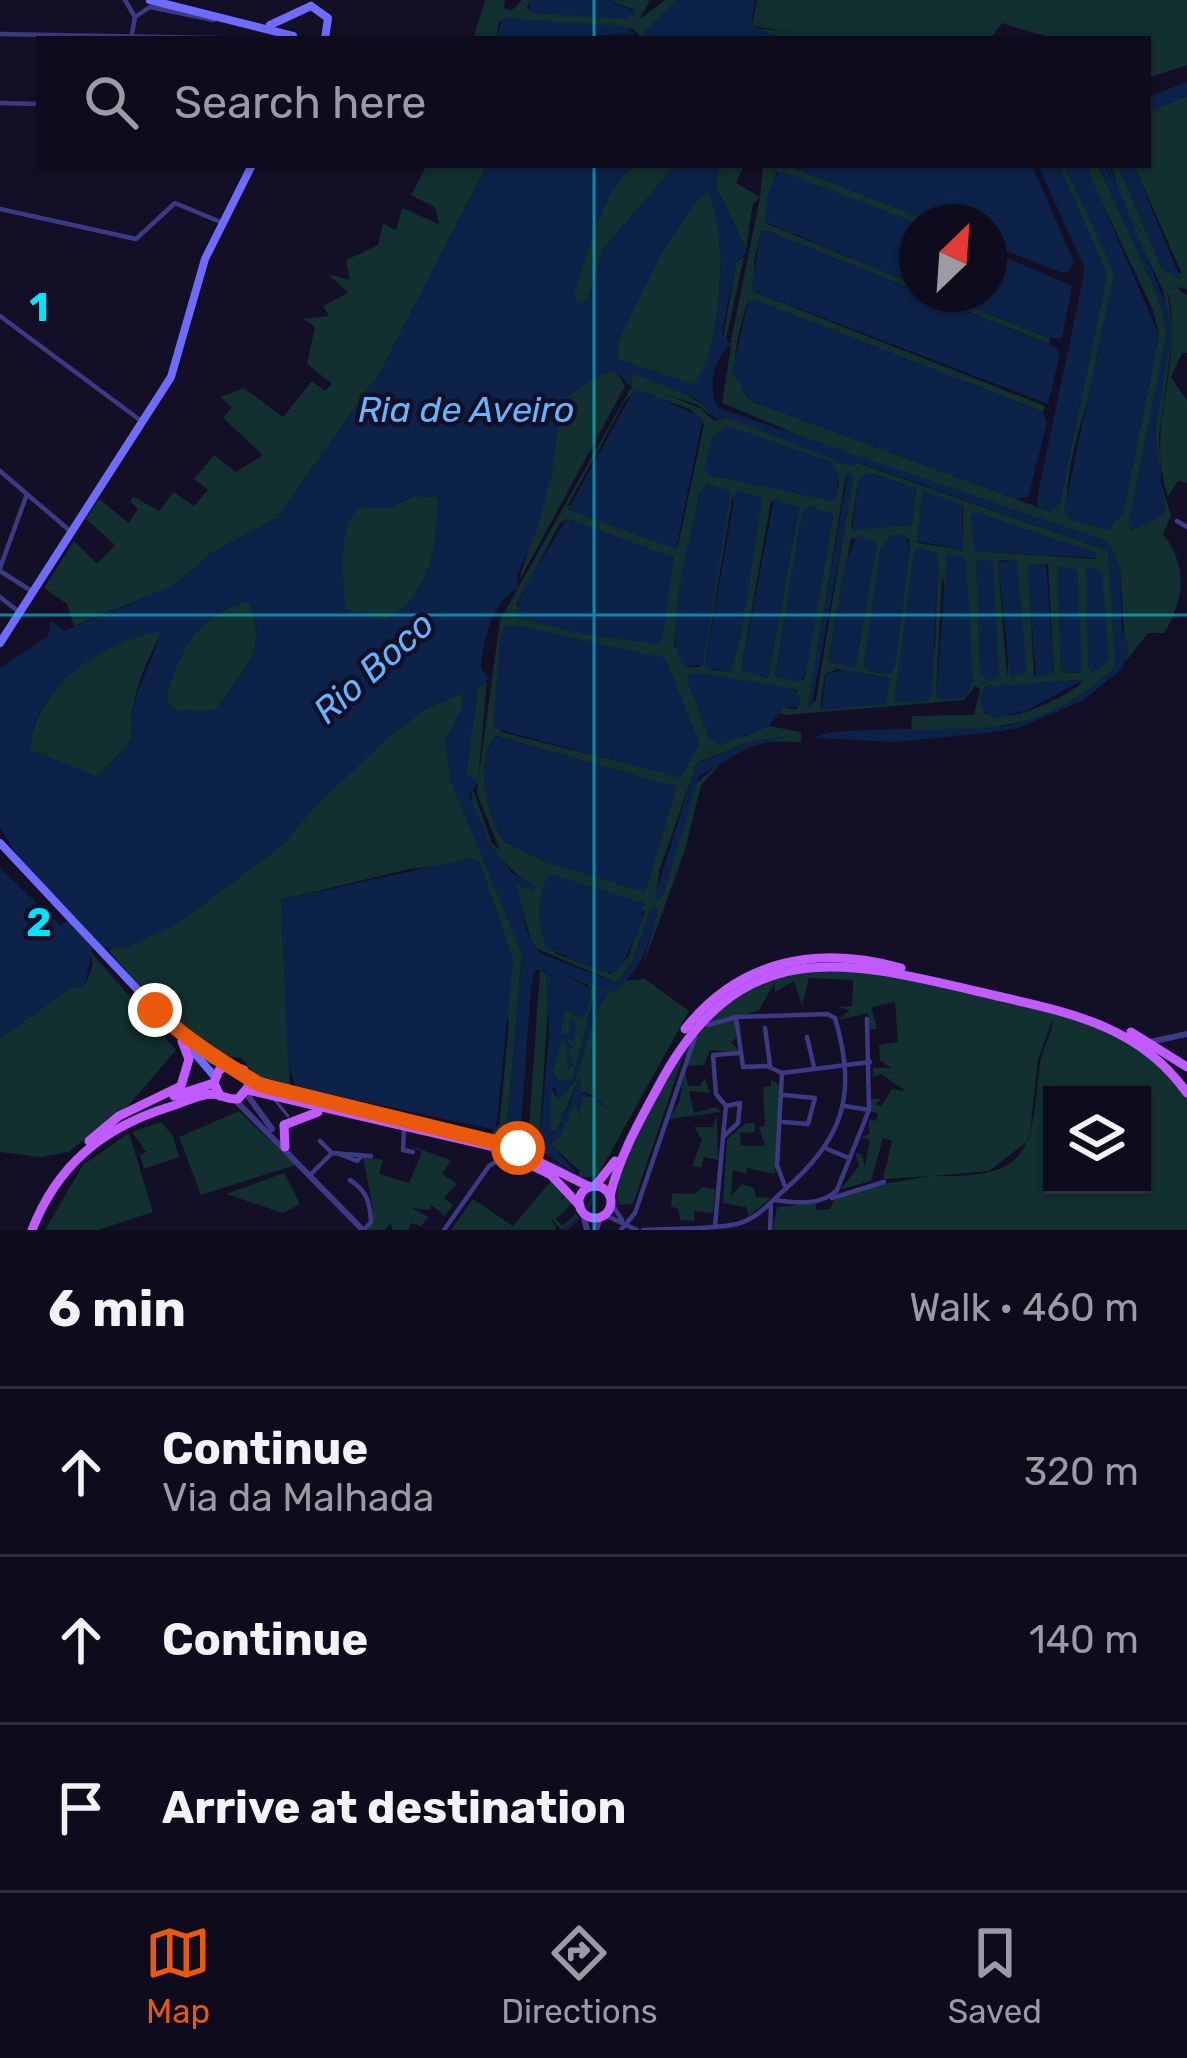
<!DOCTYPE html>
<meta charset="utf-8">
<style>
body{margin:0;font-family:Rubik,sans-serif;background:#1c1929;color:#f1f3f6}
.controls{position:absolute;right:36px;bottom:36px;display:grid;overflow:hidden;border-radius:0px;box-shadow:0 3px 9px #0004}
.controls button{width:108px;height:108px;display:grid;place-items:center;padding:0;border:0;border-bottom:3px solid #2e2b3b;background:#0e0b1c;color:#f1f3f6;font:60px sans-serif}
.compass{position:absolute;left:899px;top:204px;width:108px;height:108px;border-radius:50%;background:#0e0b1c;box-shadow:0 3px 9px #0004;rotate:25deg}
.stop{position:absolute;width:36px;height:36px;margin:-27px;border:9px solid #ea580c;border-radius:50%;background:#fff}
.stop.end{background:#ea580c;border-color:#fff;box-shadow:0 3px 12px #0008}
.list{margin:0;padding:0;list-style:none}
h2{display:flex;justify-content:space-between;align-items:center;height:156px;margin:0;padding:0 48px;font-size:51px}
h2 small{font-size:39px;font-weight:400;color:#9b9ba3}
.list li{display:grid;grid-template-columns:78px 1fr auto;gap:36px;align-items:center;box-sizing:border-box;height:168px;padding:0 48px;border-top:3px solid #2e2b3b}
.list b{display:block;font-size:45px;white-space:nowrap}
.list p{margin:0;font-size:39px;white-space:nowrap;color:#9b9ba3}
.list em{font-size:39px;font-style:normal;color:#9b9ba3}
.icon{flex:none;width:66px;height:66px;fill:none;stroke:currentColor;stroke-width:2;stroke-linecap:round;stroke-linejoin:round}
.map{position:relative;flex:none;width:1187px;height:1230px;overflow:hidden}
.search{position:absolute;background:#0e0b1c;box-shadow:0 3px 9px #0004;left:36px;right:36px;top:36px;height:132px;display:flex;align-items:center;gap:30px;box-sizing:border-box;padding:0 42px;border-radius:0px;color:#9b9ba3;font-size:45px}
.sheet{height:660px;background:#0e0b1c}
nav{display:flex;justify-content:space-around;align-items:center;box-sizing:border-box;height:168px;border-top:3px solid #2e2b3b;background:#0e0b1c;font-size:33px;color:#9b9ba3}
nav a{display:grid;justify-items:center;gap:6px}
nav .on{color:#ea580c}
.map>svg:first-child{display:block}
</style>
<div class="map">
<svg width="1187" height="1230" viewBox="0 0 1187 1230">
<rect width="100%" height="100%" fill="#130f26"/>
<g fill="#12302f" fill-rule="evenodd">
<path d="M485 0H505L504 8 511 11 522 0H529L527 9 636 10 608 0H650L639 20 665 0H676L642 38 633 29 499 21 496 39H473Z"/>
<path d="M757 0H1187V65L1148 78V39H1054L1002 23 990 39H784L752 28 790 32 752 26Z"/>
<path d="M1187 96V289L1176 287 1187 296V353H1182L1171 377 1187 401V483L1178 481 1168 496C1143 428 1187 357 1167 289L1173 332 1159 435 1161 483 1171 516 1163 534C1187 565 1186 597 1164 633H1148L1126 661 1120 569 1109 542 815 442 722 403 731 346 723 340 736 262 744 257 726 339 730 345 760 198 753 203 746 250 716 186 718 169 744 165 736 183 760 197 763 165H787L932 222 917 223 776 172 765 223 917 285V291L767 231 761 232 754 261 755 292 1045 406 1043 412 754 300 747 302C738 339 724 370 751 401L1051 512 1060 502 1107 274 1059 165H1064C1078 198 1112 239 1114 275 1116 342 1055 465 1069 519L1109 530 1123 512 1159 335 1153 310 1084 165H1098L1157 294 1167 331 1131 530 1165 514 1155 434 1170 324 1163 290 1126 215 1111 165H1118L1162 269 1182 274 1134 165H1148V112Z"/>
<path d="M427 165H487L382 369 277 518 211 553 173 586 74 626 67 604 44 588 74 541 97 564 115 545 86 519 99 499 129 523 138 509 130 501 134 497 159 511 174 492 194 506 208 490 194 479 214 455 236 472 263 455 223 418 232 407 220 397 244 388 283 417 312 381 325 391 332 384 307 364 315 327 303 319 329 316 323 306 348 293 328 274 350 280 346 260 378 245 383 223 396 230 402 208 439 224 435 207 411 195Z"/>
<path d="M634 165H676L603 249 588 299 580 304 573 296C587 255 600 193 634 165Z"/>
<path d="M708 193C729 228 722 357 693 385L625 362 618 358 617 343 661 254 700 196Z"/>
<path d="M924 294H939L1049 338V344Z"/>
<path d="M615 370 625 386 518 583 551 476 561 401 593 378Z"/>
<path d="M631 373C657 381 699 394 713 417L698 405 662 393 700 408 714 421 727 417 1108 551 1116 665C1052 751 906 727 814 735L911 729 912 716 974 715 980 689 975 686 964 700 786 715 779 713 782 708 797 709V690L711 675 742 737 769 726 801 732V742L751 741 697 763 659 871 656 899 664 892 694 785 727 757 701 785 685 850 642 968 657 915 651 909 632 962 617 983 533 947 515 883 526 888 527 881C503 869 464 815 473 789L492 844 500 850 477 794 478 784 466 774 478 687 487 681 478 782 500 620 632 386ZM637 391 690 409 704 424 678 546 568 505 626 399ZM729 427 831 462 839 482 834 501 713 476 712 437ZM870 473 916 489 912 525 851 528 858 482ZM846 475 853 477 816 700 808 708ZM923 491 963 507V550L918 543ZM730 492 700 667H686L674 644 699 494ZM733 493 742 631 730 672 712 670 705 662ZM771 501 799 508 768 678 741 670ZM808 506 833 515 804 680 775 676 802 512ZM981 514 1095 553 1096 559 974 551ZM567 519 674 558 660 641 516 605 560 523ZM896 534 908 538 910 546 895 665 889 674 868 671ZM851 538 877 543 855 668 828 661ZM938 554 935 647 894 702 907 612ZM1000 560 1017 561 1007 677 998 562ZM1048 564 1054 672 1034 676 1028 565ZM1058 565 1080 673 1061 672ZM942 576 971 686 964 698 936 696ZM665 658 699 744 680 777 501 732 497 670ZM837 669 889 678 820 707 825 674ZM1078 680 1082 683C1058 700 1012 725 984 713L985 687ZM496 736 676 787 645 892 544 861 504 842 484 785ZM645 910 628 957 610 974 554 953Z"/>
<path d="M414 496 438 497C437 546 432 594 385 621L344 609C344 579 336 530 358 507L388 508Z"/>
<path d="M249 601C269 655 243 667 216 710L175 711 166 700C176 654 200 611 249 601Z"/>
<path d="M162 632C144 666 128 701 132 740L97 777 30 750C33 691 105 631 162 632Z"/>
<path d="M463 693 462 709 445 742 522 954 506 1135 491 1134 499 1125 503 1088 509 1022 504 1005 513 960 479 861 409 869 281 900 290 1088 258 1078 241 1058C186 1053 142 988 108 950L178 923 284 844 310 811 388 737 427 708Z"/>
<path d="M90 951 176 1050 128 1106 68 1152 41 1157 0 1152V1038L68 990 85 986 93 964Z"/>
<path d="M847 969C955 988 1121 1000 1187 1098V1230H773L777 1207 816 1203V1210L830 1209 834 1200 866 1187 931 1176 883 1179 892 1141 883 1138 871 1181 841 1189 859 1166 855 1153 862 1154 865 1167 870 1140 861 1137 869 1134V1119L876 1121 878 1114 870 1111 871 1099H881L875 1104 881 1106 892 1089 906 1091 881 1074 873 1077V1068H892L880 1061 879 1045 898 1042 895 1002 871 1007 877 1029H870L868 1013 838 1020 850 1010 837 1007 852 1006 853 980 809 978 802 1005 794 981 775 992V982L759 1010 735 1018 736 1038 731 1042 741 1053 710 1050 704 1065 687 1066 685 1051 633 1204 619 1205C606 1154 696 1021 739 993 770 973 811 972 847 969ZM1052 1020C1054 1032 1042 1048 1040 1063 1030 1148 1035 1179 933 1176L989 1171 1029 1140 1038 1060ZM1052 1095H1142V1185H1052Z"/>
<path d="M540 970 550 975 539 1144 528 1141Z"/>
<path d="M563 973 612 992 624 981 645 979 689 1011 598 1175C575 1185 556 1162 537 1151L577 1176 580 1171 551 1145 574 1103 579 1109 582 1096 596 1097 581 1091 579 1078 557 1131 548 1132 551 1089 558 1099 575 1081 597 1010 608 994 596 989 573 1078 560 1082 553 1072 565 1008 579 1018 590 999 588 985Z"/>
<path d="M685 1070 688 1086H700L705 1078 710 1093 689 1091 694 1113 716 1107 721 1112 669 1119 679 1103Z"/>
<path d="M771 1079 782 1088 775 1174 747 1168 746 1174 733 1170 731 1196 742 1184 754 1188 756 1197 771 1198 749 1216 746 1207 723 1203 727 1139 746 1123H755V1132L740 1133 741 1146H765L759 1127 765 1126 763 1087 771 1086Z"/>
<path d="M239 1111 295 1165 201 1195 179 1137Z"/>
<path d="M717 1115 718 1160 704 1157 701 1168 692 1166 702 1140 694 1127H713Z"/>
<path d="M161 1122 173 1136 179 1157 144 1169 140 1155 146 1152 132 1132Z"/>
<path d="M129 1133 153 1212 98 1230H45L83 1165Z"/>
<path d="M405 1144 451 1160 442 1174 457 1184 444 1198 453 1205 445 1216 430 1204 431 1210 412 1208 428 1217 421 1226 411 1223 409 1230H392L391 1223 385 1230H368L373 1210 363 1157 383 1160 379 1174 409 1183 422 1152Z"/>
<path d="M284 1173 300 1204 283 1213 226 1194Z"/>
<path d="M551 1181 563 1193 561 1201 565 1196 572 1204 556 1219 562 1226 576 1214 579 1218 561 1230 551 1218 557 1230H451L473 1199 513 1226Z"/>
<path d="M703 1187 715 1189 713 1213 694 1211V1221L680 1220 678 1208 671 1207 672 1193 694 1194Z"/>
</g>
<g fill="#0c2248" fill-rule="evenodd">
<path d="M529 0H608L637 12 627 19 530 13Z"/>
<path d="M676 0H755L751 26 784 39H637Z"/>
<path d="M503 18 624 26 635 34 496 39Z"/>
<path d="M1187 82V96L1148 112V97Z"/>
<path d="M487 165H634C600 193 587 255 573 296L580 303 588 299 603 249 676 165H719L716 186 747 253 736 262 722 333 730 345C714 358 706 390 719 408L1109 542 1120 569 1122 629 1129 649 1122 669 1082 701 1018 728 986 733 894 742 815 738C827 724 976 733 1012 725 1049 717 1088 693 1115 667L1108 551 860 463 849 466 727 417 716 419 695 398 632 373 631 387 614 370 593 378 561 401 551 476 537 530 517 575 518 588C492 602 483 640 481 668L489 679 478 687 466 774 478 783 469 795 492 847 512 873 537 887 533 892 516 883 527 931 539 953 617 983 632 962 651 909 658 908C652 938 639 977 612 992L562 973 591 989 587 1012 579 1018 565 1008 560 1033 570 1034 569 1016 576 1023 574 1042 564 1038 574 1047 569 1051 574 1065 568 1070 566 1043 561 1039 553 1072 560 1082 573 1078 597 988 608 993 597 1011 575 1081 558 1100 555 1087 551 1089V1135L561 1125 560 1114 564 1111 565 1116 579 1078 581 1091 614 1113 599 1100 582 1096 579 1115 586 1126 574 1103 562 1134 551 1144 579 1177 539 1149 549 1033 546 971 535 970 531 988 520 1137 506 1135 522 954 450 780 445 742 462 709V693L427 708 388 737 310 811 284 844 178 923 128 947 92 949 85 986 68 990 0 1038V868L60 925 74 918 20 860 0 828V668L48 636 51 620 64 631 173 586 211 553 277 518 382 369ZM708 193C729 228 722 357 693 384L625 362 618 358 617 343 661 254 700 196ZM414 496 437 497C437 546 432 594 385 621L345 609C344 579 336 530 359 507L388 508ZM249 601C270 654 242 668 216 710L175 711 166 700C176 655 200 610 249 601ZM160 631C154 667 127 691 132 740L97 777 30 750C33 685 103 643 160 631Z"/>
<path d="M787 165H1032L1074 262 1068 272H1060L989 244V222H932Z"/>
<path d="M1038 165H1059L1107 274 1060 502 1051 512 1038 507 1037 498 1085 269Z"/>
<path d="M1064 165 1087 168 1159 335 1123 512 1110 530 1069 519 1064 511 1114 273Z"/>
<path d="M1098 165 1110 167 1169 312 1171 338 1155 434 1165 514 1134 530 1128 525 1167 331 1157 294Z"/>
<path d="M1118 165H1134L1181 280 1162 269Z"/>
<path d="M779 171 917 223V285L765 222 767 195Z"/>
<path d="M767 231 1055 347 1060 354 1048 404 751 290 761 232Z"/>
<path d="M989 250 1072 286 1062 338H1049L939 294H989Z"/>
<path d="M754 300 1043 412 1047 423 1028 497 1016 499 751 401 732 372 748 302Z"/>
<path d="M633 392H647L703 418 676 549 568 510Z"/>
<path d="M729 427 831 462 839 475 834 501 708 475 704 469 712 437Z"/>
<path d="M848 472 854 477 811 709 808 704Z"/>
<path d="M870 473 916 489 912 525 852 530 859 476Z"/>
<path d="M707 483 731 492 703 664 686 667C658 646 693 530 699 494Z"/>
<path d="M736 490 762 498 742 631 730 672 708 669 705 663Z"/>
<path d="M923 491 962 505 963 550 916 541Z"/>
<path d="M774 499 799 508 768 678 741 670Z"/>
<path d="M808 506 833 515 806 674 799 682 775 676 802 512Z"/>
<path d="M976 512 1095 553 1097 558 974 551 971 516Z"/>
<path d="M567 519 674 558 663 635 657 644 582 634 515 617 522 590Z"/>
<path d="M891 535H904L910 546 895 665 889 674 868 671 864 664 880 550Z"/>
<path d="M857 536 877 543 855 668 828 661 845 563Z"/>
<path d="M920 548 938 554 932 694 928 701 894 702 914 551Z"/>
<path d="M947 553 966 558 973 682 964 698 941 700 936 696Z"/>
<path d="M976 559 993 561 999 675 991 681 980 676Z"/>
<path d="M1017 561 1027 673 1010 678 998 562Z"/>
<path d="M1046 563 1054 672 1036 677 1027 565Z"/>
<path d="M1057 565 1077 570 1082 669 1078 673 1061 671Z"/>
<path d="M1086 566 1102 572 1109 660 1093 673 1088 668Z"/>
<path d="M514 625 665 658 699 744 680 778 493 728 500 639 505 626Z"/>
<path d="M844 670 891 679 886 704 821 710 826 674Z"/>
<path d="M698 673 791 688 799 694 801 706 782 708 769 726 719 745 709 738 687 681 688 675Z"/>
<path d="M1083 680 1025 711 994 719 982 709 980 694 989 686Z"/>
<path d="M495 736 676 787 645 892 544 861 504 842C486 815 474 763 495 736Z"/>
<path d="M789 736 748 748 699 776 664 892 660 900 654 899 696 764 751 741Z"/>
<path d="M470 858 479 861 513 960 496 1130 296 1087 288 1064 281 900Z"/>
<path d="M551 874 644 903 639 930 618 972 604 973 547 948C537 927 535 890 551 874Z"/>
</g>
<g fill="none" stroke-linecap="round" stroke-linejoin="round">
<g stroke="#0c2248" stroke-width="3">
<path d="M588 1208 595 1191"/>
<path d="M565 1230 578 1219"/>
</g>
<path stroke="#3d3a85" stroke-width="3" d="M275 1100 288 1116"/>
<g stroke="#3d3a85" stroke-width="4.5">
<path d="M125 0 135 17 131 39"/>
<path d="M135 17 150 7 214 20"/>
<path d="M0 34 263 39"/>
<path d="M0 103 39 104"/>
<path d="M0 209 136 239 175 203 223 223"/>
<path d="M0 316 140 420"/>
<path d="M0 471 69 530"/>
<path d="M1177 521 1187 527"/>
<path d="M0 568 27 494"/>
<path d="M0 571 30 590"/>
<path d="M0 597 18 611"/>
<path d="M708 1025 736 1017"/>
<path d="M765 1028 770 1065"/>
<path d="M807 1037 814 1067"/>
<path d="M782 1073 870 1062"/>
<path d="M740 1103 738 1123 723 1137 726 1106Z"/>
<path d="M726 1106 716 1094 713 1055 741 1053"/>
<path d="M845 1106 869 1110"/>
<path d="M783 1122 808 1124 815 1098 784 1095"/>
<path d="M404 1130 403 1150 413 1152"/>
<path d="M320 1141 332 1153"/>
<path d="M827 1149 849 1158"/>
<path d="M337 1153 357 1161 362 1156"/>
<path d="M310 1175 332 1153 371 1156"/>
<path d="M350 1180C367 1191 370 1202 371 1222L364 1230"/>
<path d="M832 1198 884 1182"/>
<path d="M774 1200C795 1203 822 1206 837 1190L869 1110 867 1019"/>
<path d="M611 1203 622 1220"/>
<path d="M605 1215 637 1230"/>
<path d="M715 1226 723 1137"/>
<path d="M444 1230 489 1166 507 1155"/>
<path d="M621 1230 635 1213 695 1037"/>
<path d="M643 1230C672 1228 708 1230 737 1224 756 1219 768 1205 782 1192 843 1139 858 1097 835 1018L827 1014 736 1017 743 1067 767 1066 782 1073 777 1165 786 1189"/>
<path d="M770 1230 771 1206"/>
</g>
<g stroke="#3d3a85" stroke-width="6">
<path d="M1150 1042 1187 1034"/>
<path d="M246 1093 272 1129"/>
<path d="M237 1102 363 1230"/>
<path d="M582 1210 587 1230"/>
<path d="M596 1230 600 1217"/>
</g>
<g stroke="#6f6bff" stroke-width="8">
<path d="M150 0 293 36"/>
<path d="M311 6 328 18 325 39"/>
<path d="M270 25 311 6"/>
<path d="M0 643 171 377 205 259 252 165"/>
<path d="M0 843 181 1036 213 1060 229 1065"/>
<path d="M192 1050 215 1077"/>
</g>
<g stroke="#c25bff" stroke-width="9">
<path d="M685 1029C740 959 818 945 901 968"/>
<path d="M1131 1032 1187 1067"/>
<path d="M249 1078 338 1106 497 1141 590 1187"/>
<path d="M248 1090 495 1147 551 1175 580 1206"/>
<path d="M174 1096 214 1083"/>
<path d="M89 1141 119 1116 181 1086 189 1059 182 1041"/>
<path d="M285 1147 284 1125 318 1112"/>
<path d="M595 1186 615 1161"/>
<circle cx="595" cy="1202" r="16"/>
<path d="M610 1196C619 1157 639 1122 658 1087 742 928 848 961 997 996 1072 1013 1141 1027 1187 1093"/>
<path d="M32 1230C57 1166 101 1129 166 1108 180 1104 197 1095 211 1094 222 1094 227 1100 238 1099L249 1086 244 1070 230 1065 219 1070 214 1083 220 1096"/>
</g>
</g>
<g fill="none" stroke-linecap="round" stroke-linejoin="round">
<path stroke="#ea580c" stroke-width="15" d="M155 1010C189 1042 223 1062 260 1085L518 1148"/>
</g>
<path fill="none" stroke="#00e5ff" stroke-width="3" stroke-opacity="0.55" d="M594 0V39M594 165V1230M0 615H1187"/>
<g text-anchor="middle" stroke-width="9" stroke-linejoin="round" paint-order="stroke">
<g font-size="36" font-style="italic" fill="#62b6ff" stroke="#130f26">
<text x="466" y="422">Ria de Aveiro</text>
<text transform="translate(373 667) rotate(-42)" y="13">Rio Boco</text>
</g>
</g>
<g font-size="39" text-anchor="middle" font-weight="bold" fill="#00e5ff" stroke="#130f26" stroke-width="9" stroke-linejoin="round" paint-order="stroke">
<text x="39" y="321">1</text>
<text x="39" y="936">2</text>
</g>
</svg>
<div class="controls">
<button><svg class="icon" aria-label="layers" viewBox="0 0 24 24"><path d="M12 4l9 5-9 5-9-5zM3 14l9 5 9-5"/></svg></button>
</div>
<svg class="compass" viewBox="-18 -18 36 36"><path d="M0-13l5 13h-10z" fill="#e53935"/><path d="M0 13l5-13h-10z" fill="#9b9ba3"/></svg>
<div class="stop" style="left:518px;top:1148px"></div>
<div class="stop end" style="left:155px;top:1010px"></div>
<div class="search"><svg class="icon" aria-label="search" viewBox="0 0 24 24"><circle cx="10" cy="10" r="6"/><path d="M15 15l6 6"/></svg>Search here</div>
</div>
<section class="sheet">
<h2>6 min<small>Walk · 460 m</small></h2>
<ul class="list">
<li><svg class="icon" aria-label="ahead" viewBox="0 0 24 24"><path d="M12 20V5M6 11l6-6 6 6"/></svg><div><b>Continue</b><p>Via da Malhada</p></div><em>320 m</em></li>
<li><svg class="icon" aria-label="ahead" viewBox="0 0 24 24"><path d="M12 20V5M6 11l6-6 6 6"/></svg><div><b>Continue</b></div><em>140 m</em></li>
<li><svg class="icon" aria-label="arrive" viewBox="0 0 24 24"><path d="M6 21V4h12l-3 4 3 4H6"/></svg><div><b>Arrive at destination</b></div></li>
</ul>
</section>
<nav>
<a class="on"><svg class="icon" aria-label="map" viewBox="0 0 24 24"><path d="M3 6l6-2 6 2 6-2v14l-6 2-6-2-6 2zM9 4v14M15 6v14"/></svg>Map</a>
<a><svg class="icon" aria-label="directions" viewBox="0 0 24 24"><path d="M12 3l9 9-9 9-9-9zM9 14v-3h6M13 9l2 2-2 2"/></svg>Directions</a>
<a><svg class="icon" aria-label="saved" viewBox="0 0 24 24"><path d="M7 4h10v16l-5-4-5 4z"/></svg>Saved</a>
</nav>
